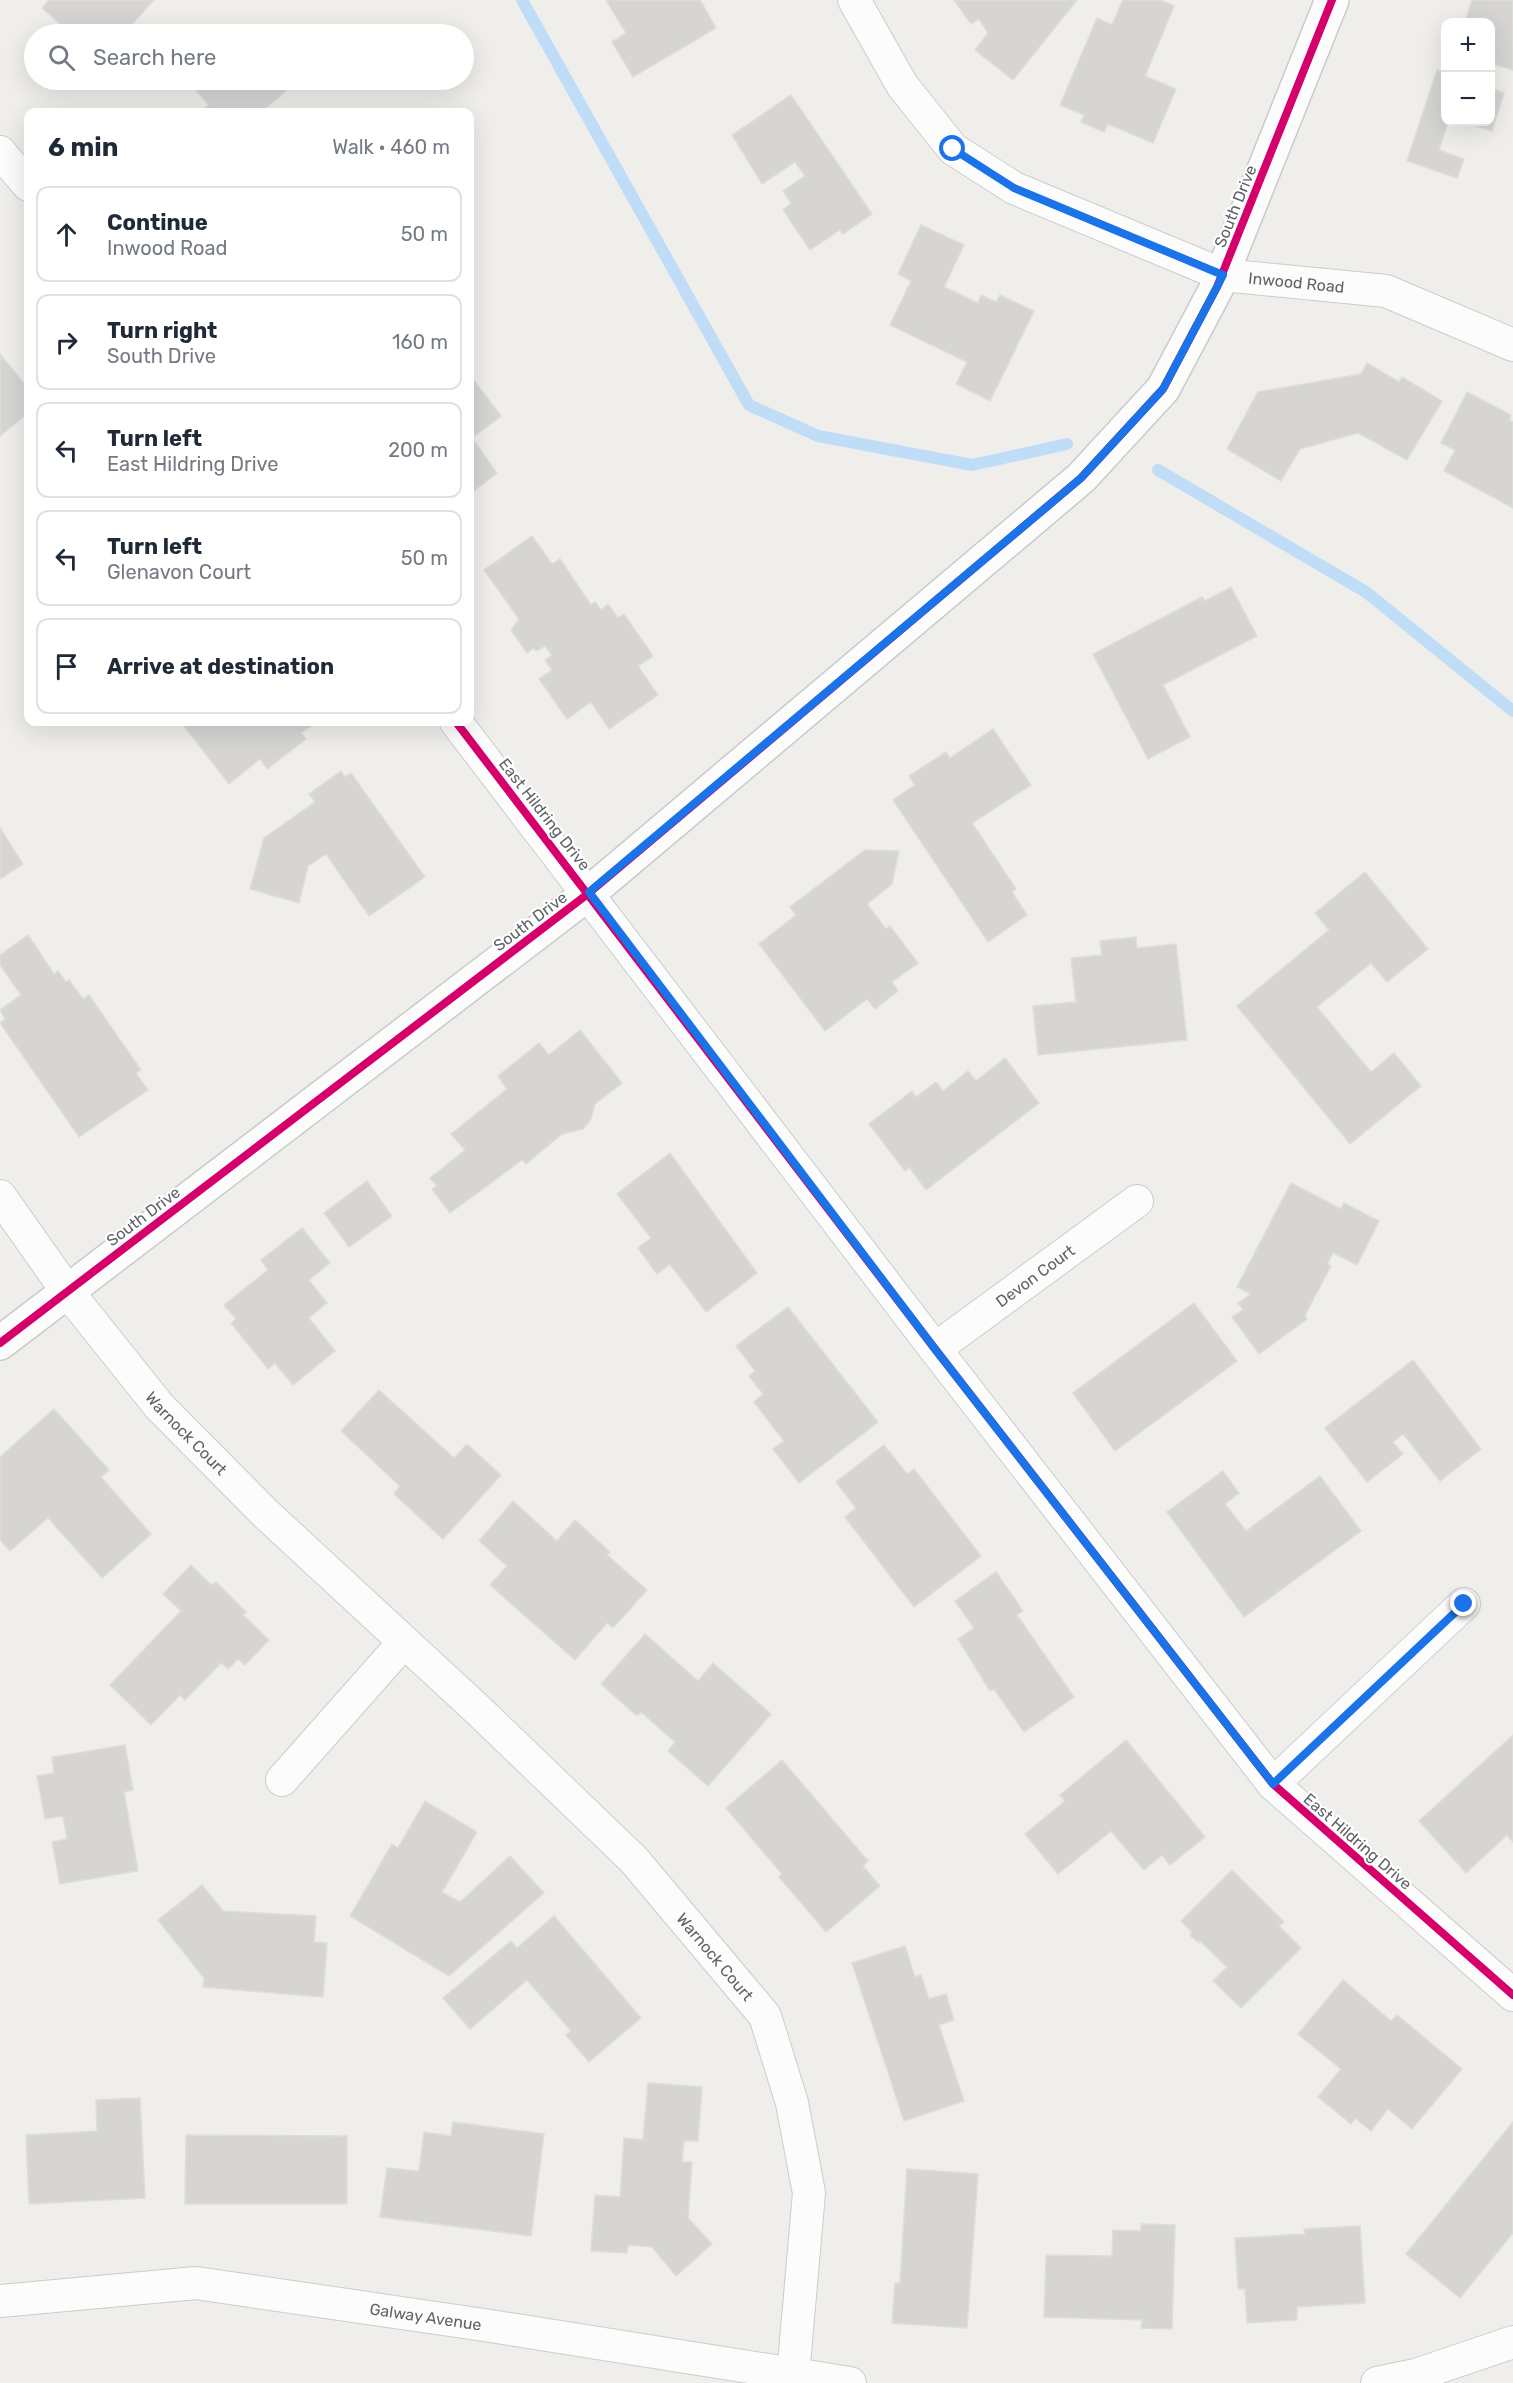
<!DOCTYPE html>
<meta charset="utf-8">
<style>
body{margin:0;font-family:Rubik,sans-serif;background:#f2f2f3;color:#1f2937}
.controls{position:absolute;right:18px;top:18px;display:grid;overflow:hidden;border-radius:12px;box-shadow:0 6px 24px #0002}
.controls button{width:54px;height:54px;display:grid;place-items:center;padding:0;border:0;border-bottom:2px solid #e0e1e3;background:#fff;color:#1f2937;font:30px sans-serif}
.stop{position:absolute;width:18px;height:18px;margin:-14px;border:4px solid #1a73e8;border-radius:50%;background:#fff}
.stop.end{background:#1a73e8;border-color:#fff;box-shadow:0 2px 6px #0008}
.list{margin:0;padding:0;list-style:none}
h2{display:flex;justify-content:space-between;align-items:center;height:78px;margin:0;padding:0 24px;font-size:26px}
h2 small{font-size:20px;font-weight:400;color:#747a83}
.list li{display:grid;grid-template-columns:39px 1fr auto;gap:18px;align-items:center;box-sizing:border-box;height:96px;margin:0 12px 12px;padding:0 12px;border:2px solid #e0e1e3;border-radius:12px}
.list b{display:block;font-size:22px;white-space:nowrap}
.list p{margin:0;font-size:20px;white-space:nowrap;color:#747a83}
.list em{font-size:20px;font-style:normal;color:#747a83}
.icon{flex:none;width:33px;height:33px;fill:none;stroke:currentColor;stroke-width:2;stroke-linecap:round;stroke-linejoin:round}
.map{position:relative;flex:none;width:1513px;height:2383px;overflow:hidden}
.search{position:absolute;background:#fff;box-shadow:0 6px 24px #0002;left:24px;top:24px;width:450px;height:66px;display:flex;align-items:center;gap:15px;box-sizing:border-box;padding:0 21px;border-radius:33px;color:#747a83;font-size:22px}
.panel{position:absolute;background:#fff;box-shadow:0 6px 24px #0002;left:24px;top:108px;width:450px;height:618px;border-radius:12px}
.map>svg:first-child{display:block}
</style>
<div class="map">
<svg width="1513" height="2383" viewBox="0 0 1513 2383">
<rect width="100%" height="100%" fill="#efeeea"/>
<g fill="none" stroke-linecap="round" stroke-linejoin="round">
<g stroke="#c0ddf7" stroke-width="12">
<path d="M522 0 749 405 818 436 972 465 1067 444"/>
<path d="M1158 470 1366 592 1513 711"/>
</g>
</g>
<g fill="#d6d5d3" stroke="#deddd9" stroke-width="1.5">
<path d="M49 0H154L123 34H72L42 8Z"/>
<path d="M606 0H700L716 28 633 77 612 42 626 33Z"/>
<path d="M954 0H1077L1013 80 975 50 988 33 979 19 971 24Z"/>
<path d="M1123 0H1160L1174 6 1145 76 1176 89 1153 143 1108 124 1104 132 1081 122 1084 115 1060 105 1097 18 1112 25Z"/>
<path d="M1472 0H1513V70L1490 63V22H1465Z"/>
<path d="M1437 70 1446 73V122H1448L1439 150 1464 159 1457 178 1407 161Z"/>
<path d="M187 80H299L261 112H200L209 105Z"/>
<path d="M1490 88 1504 93 1492 131 1464 122H1490Z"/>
<path d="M791 95 872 214 843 234 840 230 810 250 783 210 791 203 783 191 805 176 795 162 762 184 732 135Z"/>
<path d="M921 225 964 245 944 287 978 303 981 295 996 302 1000 295 1034 311 990 401 956 384 967 362 890 325 911 281 898 274Z"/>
<path d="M0 354 28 388V413L0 436Z"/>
<path d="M1367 363 1399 382 1402 377 1442 401 1407 460 1358 433 1300 449 1281 481 1227 449 1258 392 1361 374Z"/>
<path d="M470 375 501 416 472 438 497 473 470 494Z"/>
<path d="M1467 392 1511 415 1509 420 1513 422V508L1444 471 1455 450 1441 443Z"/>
<path d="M532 536 552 564 560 559 591 605 595 602 601 610 608 604 618 618 624 614 653 656 638 666 658 695 609 729 591 702 567 719 539 679 552 670 545 660 552 655 545 646 536 651 534 648 527 653 511 630 519 619 484 570Z"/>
<path d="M1231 587 1257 636 1163 685 1190 737 1148 759 1093 654 1202 597 1205 601Z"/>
<path d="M190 722H307L311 726 301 733 306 739 267 769 260 759 229 784 184 726Z"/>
<path d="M993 729 1031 785 972 823 1016 889 1012 892 1027 915 988 942 893 800 915 785 909 776 946 752 950 758Z"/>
<path d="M341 771 345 777 351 773 425 877 369 916 326 854 308 866 299 903 250 889 264 838 315 802 309 794Z"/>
<path d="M0 828 23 864 0 879Z"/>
<path d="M865 850 899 851 892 884 867 904 886 929 890 926 918 963 892 982 898 991 875 1009 867 999 825 1031 759 944 796 915 790 907Z"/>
<path d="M1365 872 1428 949 1387 982 1371 963 1317 1007 1371 1072 1394 1053 1421 1086 1350 1144 1237 1006 1329 930 1315 913Z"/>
<path d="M28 935 54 974 58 971 66 982 69 980 83 999 89 995 141 1070 136 1073 148 1090 79 1137 0 1023 5 1019 0 1010 21 995 0 965V955Z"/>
<path d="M1136 937 1137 948 1176 944 1187 1040 1038 1055 1033 1006 1076 1002 1071 958 1102 955 1100 941Z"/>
<path d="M580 1030 622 1083 595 1104 591 1119 583 1129 562 1134 526 1164 522 1160 450 1213 432 1189 437 1186 430 1178 465 1150 451 1134 507 1089 498 1076 539 1043 549 1055Z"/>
<path d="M1005 1058 1039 1103 926 1190 909 1167 905 1171 869 1124 912 1091 916 1097 936 1082 943 1091 968 1071 976 1081Z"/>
<path d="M670 1153 757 1273 706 1312 670 1264 657 1274 638 1248 651 1238 617 1194Z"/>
<path d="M367 1181 392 1216 349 1247 324 1213Z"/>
<path d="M1291 1183 1341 1209 1344 1203 1379 1221 1357 1265 1333 1253 1327 1264 1331 1266 1305 1315 1307 1319 1259 1354 1232 1317 1243 1310 1238 1303 1251 1294 1237 1287Z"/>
<path d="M302 1228 330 1263 309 1280 327 1303 309 1318 335 1351 293 1385 275 1363 268 1369 231 1323 236 1319 224 1305 268 1270 261 1260Z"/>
<path d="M1194 1303 1237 1361 1115 1451 1073 1393Z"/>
<path d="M788 1307 878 1422 799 1483 773 1449 784 1441 754 1402 763 1394 749 1376 755 1371 736 1346Z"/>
<path d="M1413 1360 1481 1449 1440 1481 1403 1434 1393 1442 1403 1454 1367 1482 1325 1428Z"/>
<path d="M379 1390 454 1458 467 1444 501 1475 443 1539 394 1494 400 1486 341 1431Z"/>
<path d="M54 1409 109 1470 101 1477 151 1534 102 1578 48 1518 10 1551 0 1540V1457Z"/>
<path d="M884 1445 907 1474 914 1469 981 1556 914 1607 845 1517 856 1508 836 1482Z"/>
<path d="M1223 1471 1239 1493 1225 1504 1246 1531 1320 1476 1361 1531 1244 1617 1167 1512Z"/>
<path d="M513 1501 557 1541 575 1520 610 1552 607 1555 647 1590 613 1628 607 1623 575 1660 490 1585 507 1566 479 1541Z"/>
<path d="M191 1565 211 1585 216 1582 246 1612 243 1615 269 1640 245 1665 238 1659 228 1669 221 1663 185 1700 180 1695 151 1725 110 1685 181 1611 163 1594Z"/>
<path d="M996 1572 1023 1611 1017 1615 1074 1697 1024 1732 994 1689 990 1691 958 1639 974 1628 955 1601Z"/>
<path d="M645 1634 698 1681 713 1663 771 1714 708 1786 668 1751 675 1742 641 1712 637 1716 601 1684Z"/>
<path d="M1513 1735V1842L1507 1835 1466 1873 1419 1821Z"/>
<path d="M1126 1740 1205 1837 1170 1865 1162 1855 1144 1870 1111 1831 1058 1874 1025 1834 1065 1801 1060 1795Z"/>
<path d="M125 1745 133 1790 124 1792 138 1871 60 1884 52 1842 67 1839 63 1816 45 1819 37 1776 54 1773 52 1757Z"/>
<path d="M782 1760 868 1861 863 1866 880 1886 826 1932 779 1877 782 1874 726 1808Z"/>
<path d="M425 1801 477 1832 442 1892 460 1902 510 1856 544 1893 449 1976 350 1916 392 1844 398 1848Z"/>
<path d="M1232 1870 1284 1922 1279 1926 1301 1948 1241 2008 1213 1981 1227 1967 1200 1941 1199 1943 1190 1935 1192 1932 1181 1921Z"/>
<path d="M202 1885 223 1911 316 1916 314 1942 327 1943 323 1997 203 1987 204 1978 158 1920Z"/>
<path d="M554 1916 641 2018 589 2062 566 2035 571 2031 527 1980 470 2029 443 1998 511 1941 517 1948Z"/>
<path d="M905 1946 915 1977 921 1975 929 1999 946 1994 954 2020 939 2025 964 2101 904 2121 852 1963Z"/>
<path d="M1343 1980 1391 2021 1397 2015 1462 2069 1412 2129 1388 2109 1371 2131 1355 2118 1351 2124 1318 2097 1341 2069 1298 2034Z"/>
<path d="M648 2083 702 2087 698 2141H684L682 2162H692L688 2218 712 2244 676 2276 652 2247 628 2245 627 2253 591 2251 595 2195 620 2197 624 2138 643 2140Z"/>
<path d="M140 2098 145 2198 29 2204 26 2135 97 2131 96 2100Z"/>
<path d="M453 2122 544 2134 531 2236 380 2217 387 2168 419 2171 424 2132 451 2136Z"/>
<path d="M1513 2122V2233L1460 2298 1406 2254Z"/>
<path d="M186 2135 347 2136V2204H185Z"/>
<path d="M907 2169 978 2174 967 2328 892 2323 895 2283H900Z"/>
<path d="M1141 2224 1175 2225 1172 2329 1141 2328 1142 2320 1044 2317 1046 2255 1112 2256 1113 2230 1141 2231Z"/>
<path d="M1360 2226 1365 2303 1297 2307V2320L1247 2323 1245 2289H1238L1235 2238 1305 2234 1304 2229Z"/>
</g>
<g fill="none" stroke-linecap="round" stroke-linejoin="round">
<g stroke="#cbcccc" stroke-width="34">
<g id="street">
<path id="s1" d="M854 0 902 85 953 149 1014 188 1223 275 1386 291 1513 345"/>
<path d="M0 152 28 185"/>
<path d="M456 722 935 1349 1273 1784 1513 1995"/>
<path id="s2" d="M0 1196 67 1291 159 1406 266 1514 477 1709 634 1860 765 2016 792 2103 809 2193 793 2375"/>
<path id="s3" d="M935 1349 1137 1201"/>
<path d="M282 1780 404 1642"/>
<path d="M1273 1784 1464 1604"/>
<path id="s4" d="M0 2301 196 2283 484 2325 850 2383"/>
<path d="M1377 2383 1416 2375 1513 2342"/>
</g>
</g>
<g stroke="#cacacb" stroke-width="36">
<path id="secondary" d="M0 1343 589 893 1081 478 1163 389 1217 287 1332 0"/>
</g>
<use href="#street" stroke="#fdfcfc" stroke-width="32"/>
<use href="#secondary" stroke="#fdfcfc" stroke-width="33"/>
<g stroke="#fff" stroke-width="11">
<g id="cycleway">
<path d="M456 722 935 1349 1273 1784 1513 1995"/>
<path d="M0 1343 589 893 1081 478 1163 389 1217 287 1332 0"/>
</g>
</g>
<use href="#cycleway" stroke="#d6006c" stroke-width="8"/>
</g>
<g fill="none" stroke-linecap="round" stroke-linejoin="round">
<path stroke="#1a73e8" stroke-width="8" d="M953 149 1014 188 1223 275 1217 287 1163 389 1081 478 589 892 935 1349 1273 1784 1464 1604"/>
</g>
<g text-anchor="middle" stroke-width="4.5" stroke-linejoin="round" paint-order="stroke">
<g font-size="16" fill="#5f6368" stroke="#fff">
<text transform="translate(1235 206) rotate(-68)" y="6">South Drive</text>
<text dy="6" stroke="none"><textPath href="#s1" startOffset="552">Inwood Road</textPath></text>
<text transform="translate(545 814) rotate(52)" y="6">East Hildring Drive</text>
<text transform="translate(530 921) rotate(-37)" y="6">South Drive</text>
<text transform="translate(143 1216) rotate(-37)" y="6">South Drive</text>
<text dy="6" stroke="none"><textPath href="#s3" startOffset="124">Devon Court</textPath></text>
<text dy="6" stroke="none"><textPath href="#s2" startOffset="302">Warnock Court</textPath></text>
<text transform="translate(1358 1841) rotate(41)" y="6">East Hildring Drive</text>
<text dy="6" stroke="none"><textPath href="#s2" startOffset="1047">Warnock Court</textPath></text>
<text dy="6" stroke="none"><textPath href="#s4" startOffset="429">Galway Avenue</textPath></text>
</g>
</g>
</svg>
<div class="controls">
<button>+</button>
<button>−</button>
</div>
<div class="stop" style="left:953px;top:149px"></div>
<div class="stop end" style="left:1464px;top:1604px"></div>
<div class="search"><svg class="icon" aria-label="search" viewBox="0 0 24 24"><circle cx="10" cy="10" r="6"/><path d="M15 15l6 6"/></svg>Search here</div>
<section class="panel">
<h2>6 min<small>Walk · 460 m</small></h2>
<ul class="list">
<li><svg class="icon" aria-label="ahead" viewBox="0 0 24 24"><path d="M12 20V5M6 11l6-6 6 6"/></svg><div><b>Continue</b><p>Inwood Road</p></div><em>50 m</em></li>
<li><svg class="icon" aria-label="right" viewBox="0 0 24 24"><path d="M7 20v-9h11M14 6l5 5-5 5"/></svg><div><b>Turn right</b><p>South Drive</p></div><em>160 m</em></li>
<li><svg class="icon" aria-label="left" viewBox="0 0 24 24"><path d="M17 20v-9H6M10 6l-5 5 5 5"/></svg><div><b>Turn left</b><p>East Hildring Drive</p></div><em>200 m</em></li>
<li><svg class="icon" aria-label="left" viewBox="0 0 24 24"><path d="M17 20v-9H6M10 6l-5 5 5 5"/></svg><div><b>Turn left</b><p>Glenavon Court</p></div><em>50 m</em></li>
<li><svg class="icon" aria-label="arrive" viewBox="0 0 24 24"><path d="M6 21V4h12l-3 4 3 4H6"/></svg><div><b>Arrive at destination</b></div></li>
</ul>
</section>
</div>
